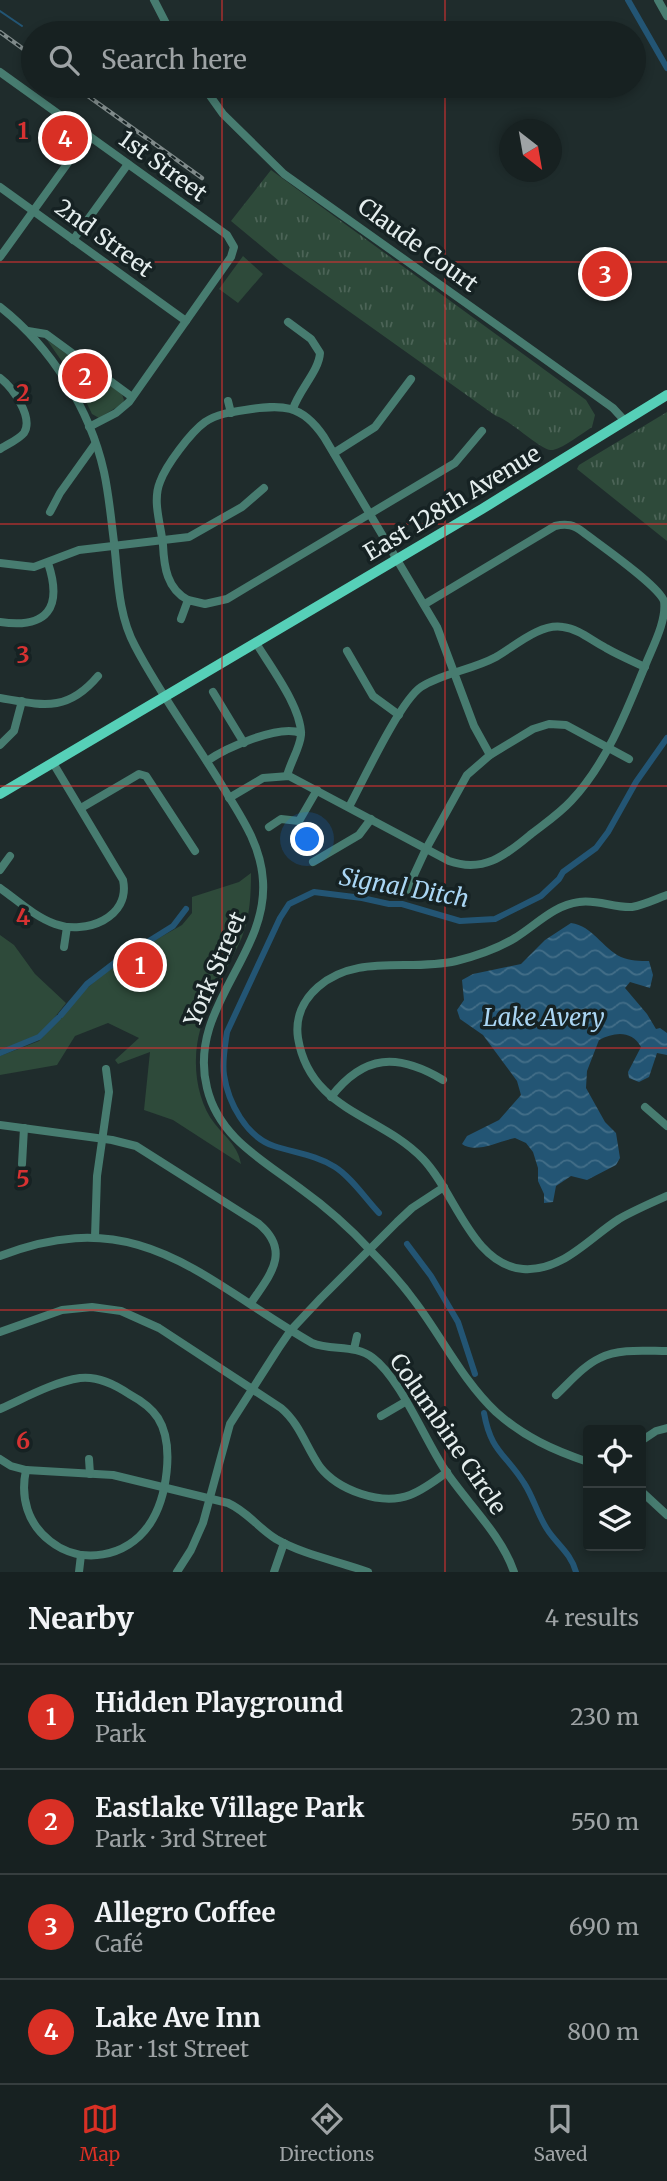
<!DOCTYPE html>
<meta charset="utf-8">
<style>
body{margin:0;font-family:Merriweather,serif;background:#242e2e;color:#f1f3f6}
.controls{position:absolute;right:21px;bottom:21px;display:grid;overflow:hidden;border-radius:7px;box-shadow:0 4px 10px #0003}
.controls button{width:63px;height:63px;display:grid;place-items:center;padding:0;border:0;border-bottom:2px solid #363e3f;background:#172121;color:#f1f3f6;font:35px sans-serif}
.compass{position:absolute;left:499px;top:119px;width:63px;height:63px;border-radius:50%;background:#172121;box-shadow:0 4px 10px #0003;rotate:149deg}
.you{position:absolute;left:308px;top:840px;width:24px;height:24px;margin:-18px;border:5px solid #fff;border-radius:50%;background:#1a73e8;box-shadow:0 0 0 10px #1a73e833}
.badge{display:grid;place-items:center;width:46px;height:46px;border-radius:50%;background:#d93025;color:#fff;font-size:23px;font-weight:700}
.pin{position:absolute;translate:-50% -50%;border:4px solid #fff;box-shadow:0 2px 7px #0006}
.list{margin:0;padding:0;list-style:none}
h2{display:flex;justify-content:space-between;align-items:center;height:91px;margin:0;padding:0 28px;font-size:30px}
h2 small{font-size:23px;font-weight:400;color:#9ea3a5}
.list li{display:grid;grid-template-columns:46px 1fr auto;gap:21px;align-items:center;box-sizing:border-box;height:105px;padding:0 28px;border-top:2px solid #363e3f}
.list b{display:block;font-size:26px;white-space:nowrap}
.list p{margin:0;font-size:23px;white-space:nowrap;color:#9ea3a5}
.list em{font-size:23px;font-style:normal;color:#9ea3a5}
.icon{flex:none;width:38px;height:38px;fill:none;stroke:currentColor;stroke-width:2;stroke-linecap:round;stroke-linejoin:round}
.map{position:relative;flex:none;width:667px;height:1572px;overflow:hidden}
.search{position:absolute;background:#172121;box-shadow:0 4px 10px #0003;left:21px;right:21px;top:21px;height:77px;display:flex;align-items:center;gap:18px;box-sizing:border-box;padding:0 24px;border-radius:38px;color:#9ea3a5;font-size:26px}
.sheet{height:511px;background:#172121}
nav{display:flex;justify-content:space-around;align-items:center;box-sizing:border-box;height:98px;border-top:2px solid #363e3f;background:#172121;font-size:19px;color:#9ea3a5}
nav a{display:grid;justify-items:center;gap:4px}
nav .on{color:#d93025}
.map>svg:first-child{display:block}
</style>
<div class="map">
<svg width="667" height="1572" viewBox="0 0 667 1572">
<defs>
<pattern id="grass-tufts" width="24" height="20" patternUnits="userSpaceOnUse" patternTransform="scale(1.75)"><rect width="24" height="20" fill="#2e4a3a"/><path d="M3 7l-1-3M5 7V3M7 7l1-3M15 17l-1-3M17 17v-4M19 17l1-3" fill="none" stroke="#4c6457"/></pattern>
<pattern id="water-waves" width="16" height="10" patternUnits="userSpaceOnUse" patternTransform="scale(1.75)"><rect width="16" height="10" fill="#235574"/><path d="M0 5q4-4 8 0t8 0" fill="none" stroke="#436e88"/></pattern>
</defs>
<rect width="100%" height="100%" fill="#1f2c2c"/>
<g fill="url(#grass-tufts)">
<path d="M271 170 586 400 595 415 592 427C581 434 565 447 553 450 542 452 511 420 496 416L284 265 231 221Z"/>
<path d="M667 412V541L577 469 579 465Z"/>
</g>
<g fill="#2e4a3a">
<path d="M243 256 263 274 238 303 219 289Z"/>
<path d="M47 340 122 394 124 400 122 404 99 418 92 414 77 383Z"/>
<path d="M251 873C251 895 250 916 242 937 225 976 197 1014 196 1058 195 1080 201 1107 215 1124 226 1138 238 1146 241 1164L173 1120 144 1110 150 1052 118 1064 115 1060 139 1038 108 1023 75 1036 57 1065 0 1075V1056L39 1041 86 989 120 960 182 925 192 913V897L239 882Z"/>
<path d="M0 935 14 945 35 974 66 1003 39 1037 0 1051Z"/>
</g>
<path fill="url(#water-waves)" d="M571 923C593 926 602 948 621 957 630 961 640 961 649 961L653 975 650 988 630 982 625 988 647 1014 656 1029 660 1028 667 1033V1055L657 1053 649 1077 639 1082 629 1078 628 1072 641 1047C632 1030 614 1032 599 1040L587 1071 586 1088 605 1122 616 1133 620 1158 616 1165 587 1180 571 1176 556 1186 553 1202 544 1203V1194L538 1181V1168L533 1152 526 1143 515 1138C499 1141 475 1154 462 1144L467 1136 499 1120 521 1095 517 1081 483 1035 460 1019 457 1010 464 1000 462 980 473 974 521 964 545 940Z"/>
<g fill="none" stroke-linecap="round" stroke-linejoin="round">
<path stroke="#235574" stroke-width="2" d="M0 11 22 26"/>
<g stroke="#235574" stroke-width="6">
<path d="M628 0 667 68"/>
<path d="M61 1015 87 984 117 961 173 926 186 909"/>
<path d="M0 1053 39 1037 58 1018"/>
<path d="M379 1213C365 1198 351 1177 335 1167 316 1155 295 1153 274 1146 246 1137 228 1102 224 1075 222 1061 225 1046 227 1032L280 918 289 904 314 892 362 898 389 904H402L460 921 495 919 541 896 559 879 563 872 596 848 608 832 636 782 667 738"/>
<path d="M407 1244 431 1276 458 1322 475 1374"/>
<path d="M484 1413C491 1452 505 1453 524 1483 534 1498 538 1517 549 1532 559 1546 571 1554 576 1572"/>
</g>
<g stroke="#477c70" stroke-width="8">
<path d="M154 0 171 33"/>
<path d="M658 0 667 16"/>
<path d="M0 72 227 235 234 247 231 257 129 402 116 413 89 427"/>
<path d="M203 86 223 114 284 174 539 355 613 408 624 420"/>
<path d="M0 187 186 321"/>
<path d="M73 240 128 164"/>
<path d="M0 257 88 135"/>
<path d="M0 307C51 347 90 409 104 472 109 495 111 519 114 542 118 577 118 615 135 646 160 694 193 738 221 784 240 815 261 844 263 881 268 956 187 1008 207 1088 219 1138 263 1160 301 1189 326 1207 349 1227 370 1250 386 1266 403 1285 416 1303 443 1339 463 1381 496 1412 524 1437 553 1450 588 1462"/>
<path d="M288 322 311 339 320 353C319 371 299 390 293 409"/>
<path d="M28 331 46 334 132 397"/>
<path d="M0 378C12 387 34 417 24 433 18 440 8 444 0 449"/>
<path d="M228 401 231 413"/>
<path d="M334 453 375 427 411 379"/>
<path d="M50 512 60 493 95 444"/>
<path d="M0 563 34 567 79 550 189 537 242 507 264 488"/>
<path d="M188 600C167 589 164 567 163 545 161 525 152 501 160 482 166 465 191 432 205 422 217 414 231 412 245 410 282 404 302 404 324 437L437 627 474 726 490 755"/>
<path d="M181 619 188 600 205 604 227 599 455 463 482 431"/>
<path d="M0 622C47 629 63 608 48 563"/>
<path d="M256 643C270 666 302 708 301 735 300 748 290 763 287 776"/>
<path d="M347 651 373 696 399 715"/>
<path d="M213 692 244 743"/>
<path d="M0 698C42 705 67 713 98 676"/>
<path d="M0 745 14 731 22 701"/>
<path d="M207 761C226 748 279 724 301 733"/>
<path d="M229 798 263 778 289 776 449 861C483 873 505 856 530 835 544 824 559 814 571 801 606 764 626 713 645 666 652 648 667 621 664 601 658 585 600 545 583 532 574 525 567 523 555 526L425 604"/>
<path d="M349 807C363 781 400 701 421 687 443 673 472 670 496 657 515 646 540 623 563 627 579 629 592 641 606 648 618 655 632 661 645 667"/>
<path d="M81 808 134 777 139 774 146 776 195 851"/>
<path d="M269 827 281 819 299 821 317 790"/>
<path d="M313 862 359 835 371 819"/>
<path d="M0 870 10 856"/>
<path d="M0 888C17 900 35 917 55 924 85 935 131 918 123 880L53 763"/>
<path d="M407 890 426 849 467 775 490 755 533 729 549 724 566 725 629 759"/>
<path d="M667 895C656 899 644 905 632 907 614 908 597 899 579 902 554 905 536 925 515 938 497 949 476 956 456 961 410 972 357 953 318 987 303 1000 295 1018 298 1038 310 1111 380 1114 423 1159 455 1192 472 1265 523 1269 562 1272 589 1238 619 1219 635 1210 651 1203 667 1196"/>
<path d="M64 947 67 927"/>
<path d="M331 1097C364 1054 398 1053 443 1080"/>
<path d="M645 1107 667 1126"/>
<path d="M0 1125 112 1140 136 1146 259 1224C292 1252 269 1276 251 1303"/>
<path d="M22 1164 24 1128"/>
<path d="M95 1237 97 1176 109 1092 106 1069"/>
<path d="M0 1256C139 1202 201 1279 312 1343 332 1351 355 1344 373 1358 400 1378 425 1440 445 1470 467 1503 501 1534 514 1572"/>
<path d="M0 1332 62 1310 92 1307 121 1311 159 1328 281 1408C300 1424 306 1447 320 1467 338 1490 381 1506 410 1495 423 1490 435 1481 447 1472"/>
<path d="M354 1349 357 1336"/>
<path d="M556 1395C570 1382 583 1366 600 1358 619 1348 646 1351 667 1351"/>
<path d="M0 1409C25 1398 53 1382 80 1378 98 1376 114 1384 129 1394 140 1400 151 1407 158 1418 175 1445 167 1499 149 1525 127 1557 81 1566 50 1541 28 1524 20 1498 26 1470"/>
<path d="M381 1416 405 1402"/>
<path d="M641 1441 656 1431 667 1428"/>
<path d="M0 1459 11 1466 26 1470 113 1475 228 1503C248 1512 258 1528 276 1539 304 1555 338 1561 368 1572"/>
<path d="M89 1459 90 1474"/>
<path d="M641 1491 667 1515"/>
<path d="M79 1572 81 1555"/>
<path d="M177 1572 191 1550 203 1523 230 1424 278 1349 291 1330 321 1298 397 1222 412 1208 444 1187"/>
<path d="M274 1572 284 1543"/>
</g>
<path stroke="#56d0b8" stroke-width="10" d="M0 794 482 509 667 395"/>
<g stroke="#7f8a8a" stroke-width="4.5">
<g id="rail">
<path d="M0 32 33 56"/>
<path d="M74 86 202 178"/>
</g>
</g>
<use href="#rail" stroke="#162223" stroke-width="2" stroke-dasharray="5" stroke-linecap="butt"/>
</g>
<path fill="none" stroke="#d73232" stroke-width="2" stroke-opacity="0.55" d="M222 0V33M445 0V33M222 86V1572M445 86V1572M0 262H667M0 524H667M0 786H667M0 1048H667M0 1310H667"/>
<g text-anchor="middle" stroke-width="7" stroke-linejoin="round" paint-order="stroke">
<g font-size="23" fill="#e4eded" stroke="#162223">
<text transform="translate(163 166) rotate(36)" y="8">1st Street</text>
<text transform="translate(104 238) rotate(36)" y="8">2nd Street</text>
<text transform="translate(418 245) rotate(36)" y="8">Claude Court</text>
<text transform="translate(452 503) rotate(-31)" y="8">East 128th Avenue</text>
<text transform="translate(215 969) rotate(-67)" y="8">York Street</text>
<text transform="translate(448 1434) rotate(56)" y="8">Columbine Circle</text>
</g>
<g font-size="24" font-style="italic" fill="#aad6f4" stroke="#162223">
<text transform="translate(404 888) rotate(10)" y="8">Signal Ditch</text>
<text x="544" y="1026">Lake Avery</text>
</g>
</g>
<g font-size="23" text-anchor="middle" font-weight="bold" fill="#d73232" stroke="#162223" stroke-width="7" stroke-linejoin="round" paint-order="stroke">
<text x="23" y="139">1</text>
<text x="23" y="401">2</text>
<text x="23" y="663">3</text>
<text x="23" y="925">4</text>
<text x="23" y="1187">5</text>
<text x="23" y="1449">6</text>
</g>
</svg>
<div class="controls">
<button><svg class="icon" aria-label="locate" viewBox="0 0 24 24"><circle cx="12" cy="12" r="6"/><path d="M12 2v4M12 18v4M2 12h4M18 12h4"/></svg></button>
<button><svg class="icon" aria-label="layers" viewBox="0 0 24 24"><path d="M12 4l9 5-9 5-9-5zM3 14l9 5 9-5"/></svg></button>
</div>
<svg class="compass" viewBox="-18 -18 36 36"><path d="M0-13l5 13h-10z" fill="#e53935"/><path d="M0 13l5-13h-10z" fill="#9ea3a5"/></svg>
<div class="you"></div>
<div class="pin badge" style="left:140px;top:965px">1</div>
<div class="pin badge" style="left:85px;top:376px">2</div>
<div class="pin badge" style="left:605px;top:274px">3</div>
<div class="pin badge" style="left:65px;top:138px">4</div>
<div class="search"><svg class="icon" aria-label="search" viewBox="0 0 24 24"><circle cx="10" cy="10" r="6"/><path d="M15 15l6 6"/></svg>Search here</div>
</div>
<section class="sheet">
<h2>Nearby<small>4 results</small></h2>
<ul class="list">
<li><span class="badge">1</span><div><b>Hidden Playground</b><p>Park</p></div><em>230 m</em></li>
<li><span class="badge">2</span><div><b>Eastlake Village Park</b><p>Park · 3rd Street</p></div><em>550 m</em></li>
<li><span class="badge">3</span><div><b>Allegro Coffee</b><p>Café</p></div><em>690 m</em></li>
<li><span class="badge">4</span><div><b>Lake Ave Inn</b><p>Bar · 1st Street</p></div><em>800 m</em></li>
</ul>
</section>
<nav>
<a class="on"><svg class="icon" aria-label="map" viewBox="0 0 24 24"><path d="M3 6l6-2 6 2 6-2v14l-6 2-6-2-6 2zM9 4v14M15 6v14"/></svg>Map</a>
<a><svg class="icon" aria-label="directions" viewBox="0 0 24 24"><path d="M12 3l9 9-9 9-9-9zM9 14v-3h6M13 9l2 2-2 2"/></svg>Directions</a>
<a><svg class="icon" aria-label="saved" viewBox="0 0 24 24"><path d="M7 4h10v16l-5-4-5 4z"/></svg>Saved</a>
</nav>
